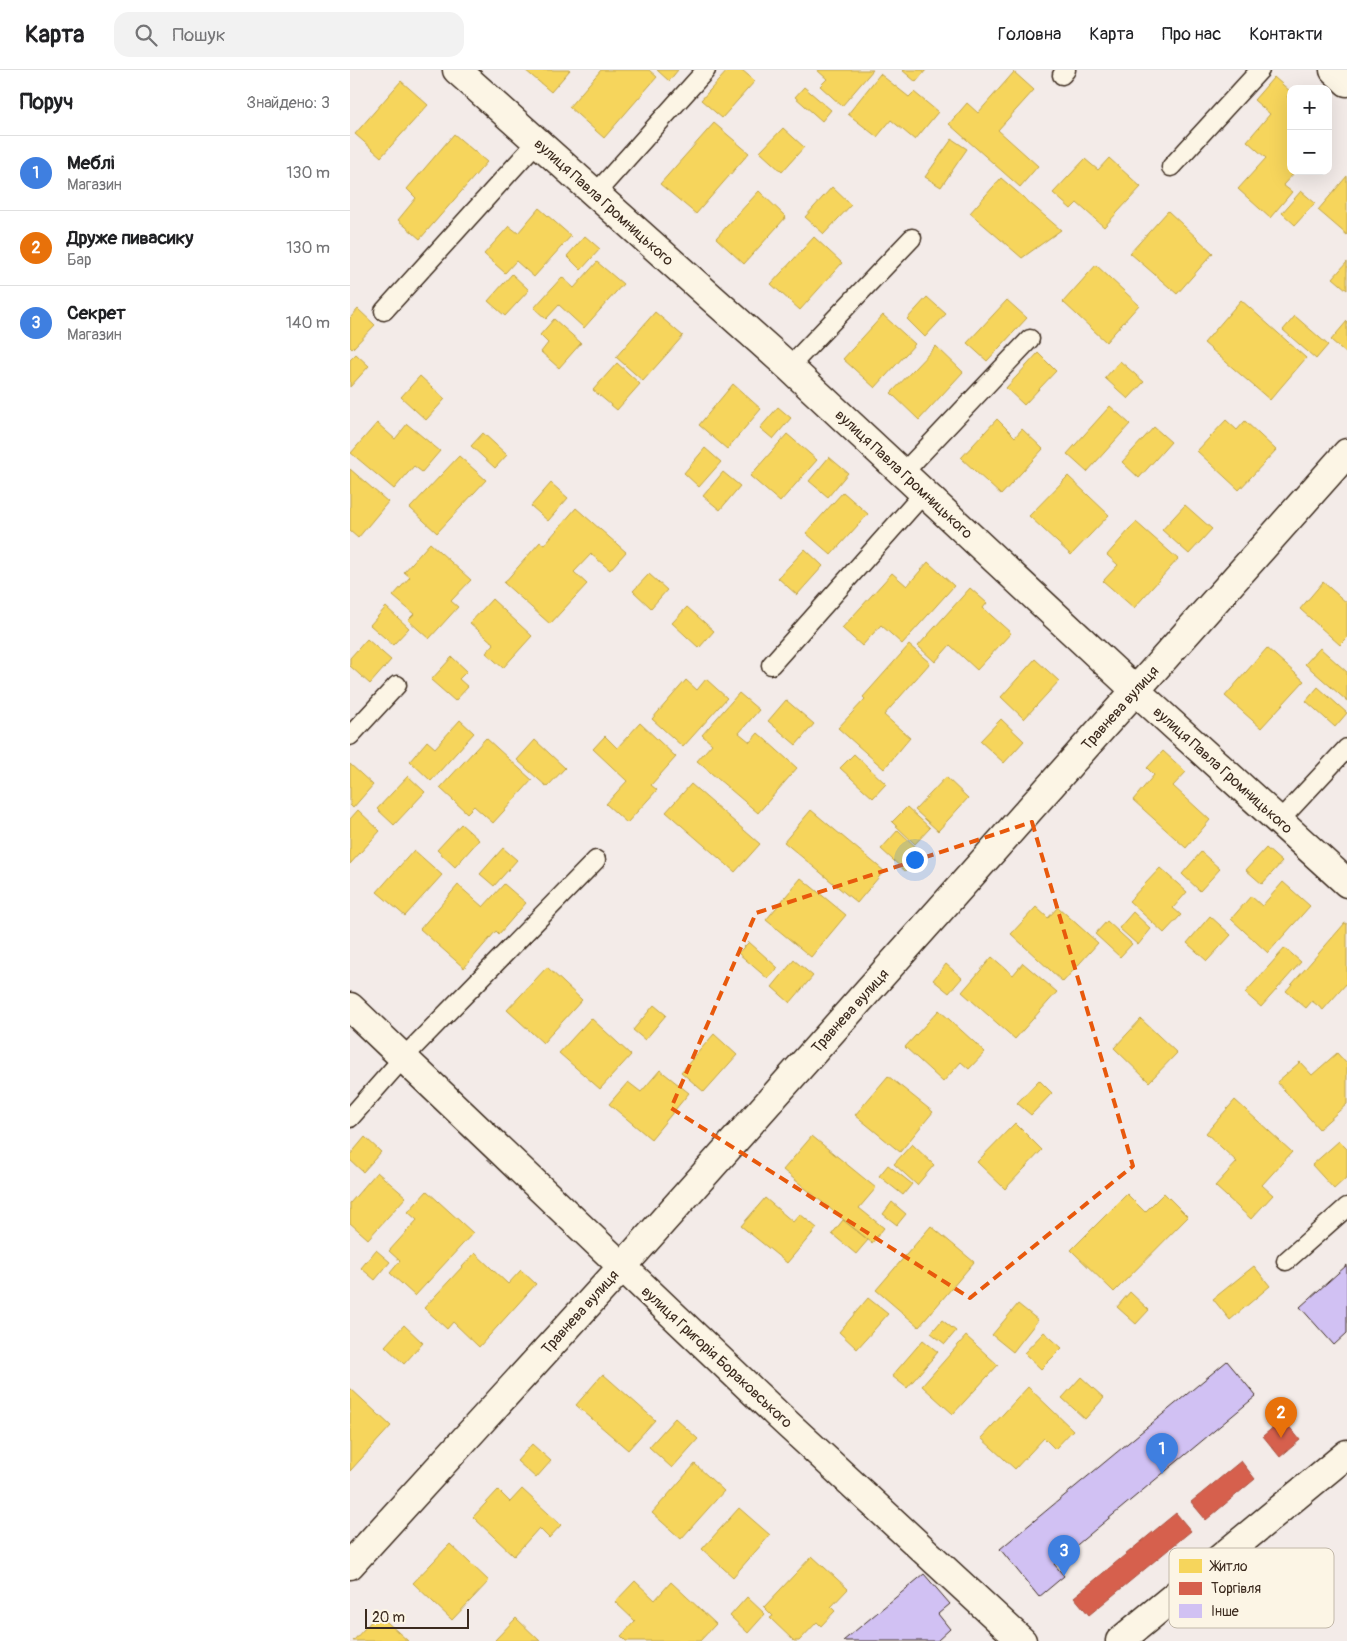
<!DOCTYPE html>
<html lang="uk">
<meta charset="utf-8">
<style>
body{margin:0;font-family:Pangolin,sans-serif;background:#f2f2f2;color:#202124}
.controls{position:absolute;right:15px;top:15px;display:grid;overflow:hidden;border-radius:10px;box-shadow:0 5px 20px #0002}
.controls button{width:45px;height:45px;display:grid;place-items:center;padding:0;border:0;border-bottom:1px solid #e0e0e0;background:#fff;color:#202124;font:25px sans-serif}
.scale{position:absolute;left:15px;bottom:12px;width:104px;box-sizing:border-box;padding-left:5px;border:2px solid #3b2a1e;border-top:0;font-size:14px;line-height:18px;white-space:nowrap;color:#3b2a1e;-webkit-text-stroke:4px #fcf5e5;paint-order:stroke}
.you{position:absolute;left:564px;top:789px;width:18px;height:18px;margin:-12px;border:4px solid #fff;border-radius:50%;background:#1a73e8;box-shadow:0 0 0 8px #1a73e833}
.badge{display:grid;place-items:center;width:32px;height:32px;border-radius:50%;background:#3b2a1e;color:#fff;font-size:16px;font-weight:700}
.pin{position:absolute;translate:-50% -41px;filter:drop-shadow(0 1px 2px #0008)}
.pin::after{content:'';position:absolute;top:26px;width:18px;height:15px;background:inherit;clip-path:polygon(0 0,100% 0,50% 100%)}
.list{margin:0;padding:0;list-style:none}
h2{display:flex;justify-content:space-between;align-items:center;height:65px;margin:0;padding:0 20px;font-size:21px}
h2 small{font-size:16px;font-weight:400;color:#757577}
.list li{display:grid;grid-template-columns:32px 1fr auto;gap:15px;align-items:center;box-sizing:border-box;height:75px;padding:0 20px;border-top:1px solid #e0e0e0}
.list b{display:block;font-size:19px;white-space:nowrap}
.list p{margin:0;font-size:16px;white-space:nowrap;color:#757577}
.list em{font-size:16px;font-style:normal;color:#757577}
.icon{flex:none;width:28px;height:28px;fill:none;stroke:currentColor;stroke-width:2;stroke-linecap:round;stroke-linejoin:round}
.map{position:relative;flex:none;width:997px;height:1571px;overflow:hidden}
header{display:flex;align-items:center;gap:30px;box-sizing:border-box;height:70px;padding:0 25px;background:#fff;border-bottom:1px solid #e0e0e0}
header strong{font-size:24px}
nav{display:flex;gap:28px;margin-inline-start:auto;font-size:18px}
.search{width:350px;height:45px;background:#f2f2f2;display:flex;align-items:center;gap:12px;box-sizing:border-box;padding:0 18px;border-radius:15px;color:#757577;font-size:19px}
main{display:flex}
aside{flex:1;background:#fff}
.map>svg:first-child{display:block}
</style>
<header>
<strong>Карта</strong>
<div class="search"><svg class="icon" aria-label="search" viewBox="0 0 24 24"><circle cx="10" cy="10" r="6"/><path d="M15 15l6 6"/></svg>Пошук</div>
<nav><a>Головна</a><a>Карта</a><a>Про нас</a><a>Контакти</a></nav>
</header>
<main>
<aside>
<h2>Поруч<small>Знайдено: 3</small></h2>
<ul class="list">
<li><span class="badge" style="background:#3f7fe0">1</span><div><b>Меблі</b><p>Магазин</p></div><em>130 m</em></li>
<li><span class="badge" style="background:#e8710a">2</span><div><b>Друже пивасику</b><p>Бар</p></div><em>130 m</em></li>
<li><span class="badge" style="background:#3f7fe0">3</span><div><b>Секрет</b><p>Магазин</p></div><em>140 m</em></li>
</ul>
</aside>
<div class="map">
<svg width="997" height="1571" viewBox="0 0 997 1571">
<rect width="100%" height="100%" fill="#f3ebe8"/>
<filter id="ink" filterUnits="userSpaceOnUse"><feTurbulence type="fractalNoise" baseFrequency=".02" numOctaves="2"/><feDisplacementMap in="SourceGraphic" scale="10" xChannelSelector="R" yChannelSelector="G"/><feConvolveMatrix kernelMatrix="1 2 1 2 8 2 1 2 1" color-interpolation-filters="sRGB"/></filter>
<g filter="url(#ink)">
<g fill="#f6d55c" stroke="#bea249">
<path d="M175 0H220L201 22Z"/>
<path d="M251 0H299L307 7 254 68 219 37Z"/>
<path d="M307 0H328L319 11Z"/>
<path d="M378 0H392L405 11 372 48 351 30Z"/>
<path d="M467 0H523L492 36 470 16 477 9Z"/>
<path d="M552 0H576L566 12Z"/>
<path d="M664 2 684 20 648 60 688 96 670 117 599 54 617 33 628 43Z"/>
<path d="M530 4 559 27 564 22 588 42 565 70 541 50 527 67 498 44Z"/>
<path d="M924 7 941 22 937 27 941 30V101H946L933 115 942 122 920 148 888 119 916 88 897 71 920 44 904 30Z"/>
<path d="M51 11 78 35 31 87 5 64Z"/>
<path d="M454 17 481 40 472 51 445 27Z"/>
<path d="M364 53 399 83 346 144 310 114Z"/>
<path d="M433 58 454 77 432 102 410 82Z"/>
<path d="M104 64 137 92 70 169 48 150 66 128 57 119Z"/>
<path d="M602 69 617 79 591 117 575 107Z"/>
<path d="M759 88 791 117 754 157 727 133 721 139 703 123 735 89 748 100Z"/>
<path d="M997 106V165L968 140Z"/>
<path d="M651 108 711 160 672 188 620 143Z"/>
<path d="M482 117 501 135 474 164 455 147Z"/>
<path d="M409 121 436 147 394 194 366 168Z"/>
<path d="M951 121 965 133 945 155 932 143Z"/>
<path d="M189 138 221 166 184 207 166 191 155 203 134 184 159 156 168 163Z"/>
<path d="M818 141 863 183 827 224 780 183Z"/>
<path d="M235 166 250 179 231 200 217 186Z"/>
<path d="M464 167 492 193 450 240 421 214Z"/>
<path d="M247 192 273 214 234 258 209 235 196 249 184 238 212 207 224 218Z"/>
<path d="M997 192V220L983 208Z"/>
<path d="M746 195 789 235 756 272 713 232Z"/>
<path d="M162 204 179 220 155 246 138 231Z"/>
<path d="M577 227 596 244 575 267 557 249Z"/>
<path d="M657 230 677 248 637 291 617 273Z"/>
<path d="M891 230 956 288 920 330 854 273Z"/>
<path d="M8 239 25 255 2 279 0 277V248Z"/>
<path d="M305 242 333 266 293 311 266 287Z"/>
<path d="M533 245 565 274 525 318 493 289Z"/>
<path d="M945 246 978 275 966 289 933 260Z"/>
<path d="M204 249 231 273 209 298 191 282 198 273 190 265Z"/>
<path d="M997 251V284L981 270Z"/>
<path d="M586 276 613 302 569 350 541 323Z"/>
<path d="M688 283 706 301 674 335 656 318Z"/>
<path d="M6 284 19 296 0 317V290Z"/>
<path d="M770 291 794 312 778 329 755 308Z"/>
<path d="M267 293 290 314 267 340 243 320Z"/>
<path d="M70 306 95 329 76 350 51 327Z"/>
<path d="M383 314 411 339 377 379 349 355Z"/>
<path d="M760 336 780 354 737 402 717 384Z"/>
<path d="M428 337 441 348 423 369 410 358Z"/>
<path d="M647 349 665 367 672 359 693 379 651 425 611 388Z"/>
<path d="M876 350 887 360 895 351 926 380 889 420 847 381Z"/>
<path d="M27 353 45 369 57 354 90 381 72 402 64 396 44 419 1 383Z"/>
<path d="M804 357 821 372 789 408 772 392Z"/>
<path d="M133 363 157 385 145 398 121 376Z"/>
<path d="M437 364 467 390 430 432 400 406Z"/>
<path d="M355 378 371 392 349 417 334 403Z"/>
<path d="M109 386 136 410 87 463 60 438Z"/>
<path d="M479 387 498 403 478 427 459 411Z"/>
<path d="M0 399 38 432 8 468 0 461Z"/>
<path d="M373 402 390 416 370 440 353 426Z"/>
<path d="M718 406 759 445 721 485 679 446Z"/>
<path d="M201 413 218 428 198 451 181 436Z"/>
<path d="M493 422 518 444 481 485 456 463Z"/>
<path d="M835 435 862 459 839 484 812 460Z"/>
<path d="M226 438 276 482 260 500 241 484 224 502 237 514 200 554 154 513 190 472 194 475Z"/>
<path d="M786 452 828 489 784 538 753 511 768 495 757 485Z"/>
<path d="M80 473 121 510 101 531 108 537 79 569 58 550 64 544 43 526 60 507 54 502Z"/>
<path d="M455 479 473 496 447 525 428 508Z"/>
<path d="M578 492 604 516 552 574 531 555 512 576 492 558 542 503 557 516Z"/>
<path d="M299 504 317 520 301 538 283 521Z"/>
<path d="M973 512 997 533V568L990 575 950 539Z"/>
<path d="M620 518 637 533 633 538 661 563 627 600 600 575 585 592 568 576Z"/>
<path d="M142 529 182 566 153 598 136 583 144 574 120 553Z"/>
<path d="M36 537 59 558 43 575 20 555Z"/>
<path d="M337 537 364 561 349 578 322 553Z"/>
<path d="M17 569 41 590 20 614 0 596V588Z"/>
<path d="M559 575 580 593 534 645 560 668 534 699 488 658 515 629 513 627Z"/>
<path d="M917 578 954 611 911 658 875 626Z"/>
<path d="M970 578 997 602V631L955 594Z"/>
<path d="M102 587 117 601 109 609 118 617 105 631 81 610Z"/>
<path d="M685 589 709 611 674 649 651 627Z"/>
<path d="M356 609 377 628 333 677 302 649 336 610 347 620Z"/>
<path d="M968 617 997 643 985 657 956 631Z"/>
<path d="M389 623 409 640 389 663 400 672 408 663 447 698 408 743 347 691 362 674 352 665Z"/>
<path d="M436 630 464 654 446 675 418 651Z"/>
<path d="M651 649 674 671 654 693 630 671Z"/>
<path d="M110 650 124 663 81 711 60 691 77 671 85 678Z"/>
<path d="M290 653 326 687 301 715 307 720 277 753 256 734 277 711 243 679 255 666 267 678Z"/>
<path d="M136 668 182 710 143 753 124 736 117 743 90 718Z"/>
<path d="M185 670 215 698 197 717 167 690Z"/>
<path d="M813 681 836 702 823 716 860 750 836 778 783 730 804 705 797 698Z"/>
<path d="M504 684 536 714 523 728 490 698Z"/>
<path d="M0 694 23 715 3 738 0 735Z"/>
<path d="M58 706 75 722 44 755 27 739Z"/>
<path d="M596 707 618 728 588 761 565 740Z"/>
<path d="M341 714 410 774 385 802 316 742Z"/>
<path d="M557 737 580 758 565 774 542 752Z"/>
<path d="M8 740 30 761 0 794V749Z"/>
<path d="M461 740 534 801 507 833 434 772Z"/>
<path d="M111 754 129 770 105 797 87 780Z"/>
<path d="M548 760 571 782 555 801 531 779Z"/>
<path d="M153 778 167 790 144 816 130 804Z"/>
<path d="M916 778 932 792 912 814 896 800Z"/>
<path d="M64 780 92 805 55 846 27 822Z"/>
<path d="M851 782 870 799 850 821 832 804Z"/>
<path d="M810 798 837 822 823 838 831 845 814 863 779 831Z"/>
<path d="M451 808 496 845 461 887 416 850Z"/>
<path d="M933 812 960 836 918 883 881 849 901 826 912 836Z"/>
<path d="M154 814 176 833 149 864 146 861 114 898 70 859 108 815 133 837Z"/>
<path d="M686 837 698 848 708 837 748 873 713 912 661 864Z"/>
<path d="M783 842 801 859 788 875 769 858Z"/>
<path d="M860 846 881 865 857 891 837 873Z"/>
<path d="M757 851 782 874 770 887 745 864Z"/>
<path d="M995 853 997 854V913L973 940 962 931 956 938 936 921Z"/>
<path d="M399 872 428 898 418 909 388 883Z"/>
<path d="M935 878 951 892 911 937 895 923Z"/>
<path d="M642 887 663 905 673 893 707 922 665 969 612 922Z"/>
<path d="M444 890 463 906 440 933 422 917Z"/>
<path d="M596 894 612 908 599 923 583 910Z"/>
<path d="M197 897 232 930 193 973 157 940Z"/>
<path d="M304 935 316 945 295 970 283 960Z"/>
<path d="M589 940 635 982 619 999 611 992 593 1012 555 977Z"/>
<path d="M241 948 281 985 250 1019 209 983Z"/>
<path d="M791 949 827 983 799 1012 764 978Z"/>
<path d="M364 964 387 985 354 1022 331 1002Z"/>
<path d="M987 983 997 994V1034L969 1059 927 1012 950 992 962 1005Z"/>
<path d="M310 1000 339 1023 301 1069 259 1034 278 1012 291 1022Z"/>
<path d="M538 1006 583 1042 550 1082 505 1045Z"/>
<path d="M689 1010 702 1023 681 1045 667 1033Z"/>
<path d="M885 1030 942 1082 912 1115 923 1125 901 1149 865 1116 887 1092 856 1063Z"/>
<path d="M665 1053 692 1080 655 1119 627 1092Z"/>
<path d="M462 1066 526 1118 509 1138 534 1158 522 1173 433 1100Z"/>
<path d="M15 1067 31 1082 13 1102 0 1090V1085Z"/>
<path d="M989 1071 997 1079V1107L984 1119 962 1095Z"/>
<path d="M562 1074 584 1095 567 1115 544 1094Z"/>
<path d="M538 1095 562 1114 553 1125 529 1106Z"/>
<path d="M27 1102 56 1127 18 1169 0 1153V1133Z"/>
<path d="M77 1121 123 1163 65 1226 40 1203 50 1191 39 1181 67 1150 58 1142Z"/>
<path d="M814 1123 838 1147 764 1222 721 1180 777 1124 795 1142Z"/>
<path d="M415 1128 443 1152 450 1144 467 1158 437 1193 391 1156Z"/>
<path d="M542 1132 556 1144 547 1155 533 1144Z"/>
<path d="M493 1150 518 1170 506 1184 482 1164Z"/>
<path d="M581 1156 624 1192 569 1257 526 1220Z"/>
<path d="M26 1180 40 1192 25 1210 11 1198Z"/>
<path d="M125 1183 158 1214 171 1200 186 1214 129 1277 103 1252 97 1259 74 1238Z"/>
<path d="M904 1196 920 1216 880 1250 863 1229Z"/>
<path d="M780 1222 799 1240 786 1254 767 1237Z"/>
<path d="M518 1228 538 1244 507 1279 489 1262Z"/>
<path d="M668 1234 688 1250 663 1282 642 1265Z"/>
<path d="M592 1250 606 1261 595 1274 581 1263Z"/>
<path d="M54 1255 73 1273 54 1294 35 1276Z"/>
<path d="M694 1262 712 1278 691 1299 674 1283Z"/>
<path d="M616 1266 648 1295 603 1344 572 1316Z"/>
<path d="M573 1270 588 1282 557 1318 542 1306Z"/>
<path d="M253 1304 305 1350 278 1380 226 1335Z"/>
<path d="M731 1307 754 1328 735 1349 712 1328Z"/>
<path d="M678 1317 723 1360 705 1379 694 1368 665 1399 631 1368Z"/>
<path d="M0 1318 41 1356 0 1401Z"/>
<path d="M325 1348 348 1369 322 1398 299 1377Z"/>
<path d="M182 1374 201 1391 186 1408 167 1391Z"/>
<path d="M345 1394 374 1421 331 1469 302 1443Z"/>
<path d="M172 1419 211 1455 199 1468 189 1458 164 1486 123 1447 148 1420 160 1432Z"/>
<path d="M389 1438 420 1465 383 1507 352 1479Z"/>
<path d="M100 1474 139 1511 102 1550 63 1513Z"/>
<path d="M462 1486 498 1519 481 1537 485 1541 471 1556 467 1552 449 1571H444L420 1548 423 1546 414 1537Z"/>
<path d="M285 1511 305 1530 321 1512 366 1554 350 1571H276L271 1566 285 1551 265 1532Z"/>
<path d="M397 1527 415 1544 398 1563 380 1546Z"/>
<path d="M28 1544 58 1571H3Z"/>
<path d="M166 1548 190 1571H146L145 1570Z"/>
</g>
<g fill="#d6604d" stroke="#a8503f">
<path d="M933 1349 950 1370 930 1387 913 1366Z"/>
<path d="M891 1391 905 1409 856 1450 841 1432Z"/>
<path d="M826 1443 841 1461 739 1545 724 1527Z"/>
</g>
<g fill="#d1c1f3" stroke="#3b2a1e">
<path d="M997 1195V1263L984 1275 950 1237Z"/>
<path d="M877 1291 906 1326 704 1494 714 1506 689 1527 650 1479Z"/>
<path d="M574 1504 600 1534 588 1544 600 1559 587 1571H493Z"/>
</g>
<g fill="none" stroke-linecap="round" stroke-linejoin="round">
<g stroke="#3b2a1e" stroke-width="21">
<g id="service">
<path d="M712 5 716 0"/>
<path d="M821 97 910 0"/>
<path d="M245 124 356 0"/>
<path d="M34 241 187 72"/>
<path d="M439 297 562 168"/>
<path d="M553 403 680 269"/>
<path d="M421 595 574 423"/>
<path d="M0 666 47 615"/>
<path d="M930 750 997 678"/>
<path d="M0 1048 54 987 246 790"/>
<path d="M936 1191 997 1137"/>
</g>
</g>
<g stroke="#3b2a1e" stroke-width="31">
<g id="minor">
<path d="M107 0 439 297 785 620 997 813"/>
<path d="M984 0 997 12"/>
<path d="M0 937 430 1347 672 1571"/>
<path d="M0 1495 272 1197 997 383"/>
</g>
</g>
<g stroke="#3b2a1e" stroke-width="31">
<path id="secondary" d="M770 1571 997 1384"/>
</g>
<use href="#service" stroke="#fcf5e5" stroke-width="18"/>
<use href="#minor" stroke="#fcf5e5" stroke-width="28"/>
<use href="#secondary" stroke="#fcf5e5" stroke-width="28"/>
</g>
</g>
<path fill="none" stroke="#e8590c" stroke-width="4" stroke-dasharray="10 6" stroke-linejoin="round" d="M682 752 783 1096 620 1228 321 1038 406 843Z"/>
<g text-anchor="middle" stroke-width="5" stroke-linejoin="round" paint-order="stroke">
<g font-size="15" fill="#3b2a1e" stroke="#fcf5e5">
<text transform="translate(254 132) rotate(42)" y="5">вулиця Павла Громницького</text>
<text transform="translate(554 404) rotate(43)" y="5">вулиця Павла Громницького</text>
<text transform="translate(770 638) rotate(-48)" y="5">Травнева вулиця</text>
<text transform="translate(873 700) rotate(42)" y="5">вулиця Павла Громницького</text>
<text transform="translate(500 941) rotate(-48)" y="5">Травнева вулиця</text>
<text transform="translate(230 1242) rotate(-48)" y="5">Травнева вулиця</text>
<text transform="translate(367 1287) rotate(43)" y="5">вулиця Григорія Бораковського</text>
</g>
</g>
<rect x="819" y="1478" width="165" height="80" rx="8" fill="#fcf5e5" stroke="#c2b8a9" stroke-width="1"/>
<rect x="829" y="1489" width="23" height="14" fill="#f6d55c"/>
<rect x="829" y="1512" width="23" height="13" fill="#d6604d"/>
<rect x="829" y="1534" width="23" height="14" fill="#d1c1f3"/>
<g font-size="14" fill="#3b2a1e">
<text x="861" y="1501">Житло</text>
<text x="861" y="1523">Торгівля</text>
<text x="861" y="1546">Інше</text>
</g>
</svg>
<div class="controls">
<button>+</button>
<button>−</button>
</div>
<div class="scale">20 m</div>
<div class="you"></div>
<div class="pin badge" style="left:812px;top:1404px;background:#3f7fe0">1</div>
<div class="pin badge" style="left:931px;top:1368px;background:#e8710a">2</div>
<div class="pin badge" style="left:714px;top:1506px;background:#3f7fe0">3</div>
</div>
</main>
